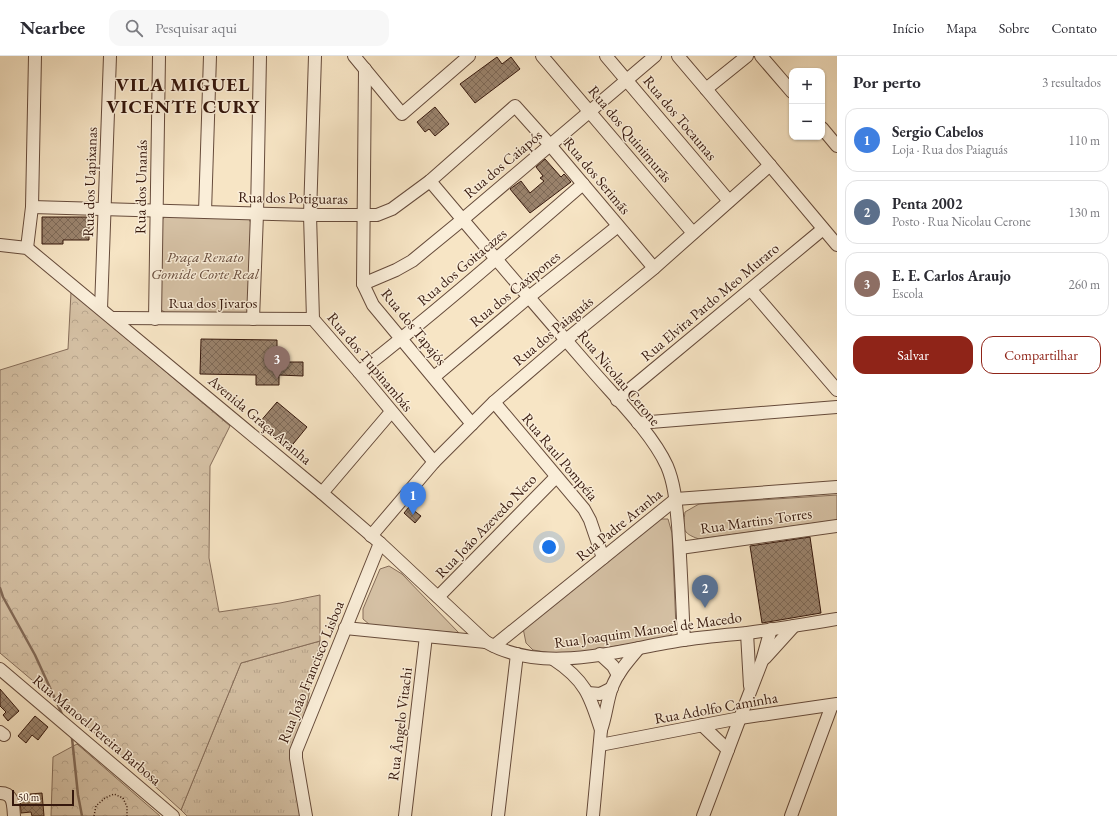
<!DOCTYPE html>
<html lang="pt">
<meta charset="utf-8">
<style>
body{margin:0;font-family:"EB Garamond",serif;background:#f7f7f7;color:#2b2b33}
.controls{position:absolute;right:12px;top:12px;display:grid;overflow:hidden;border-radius:8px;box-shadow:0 1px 3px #0004}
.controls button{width:36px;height:36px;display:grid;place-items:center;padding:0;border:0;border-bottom:1px solid #e1e1e2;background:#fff;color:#2b2b33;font:20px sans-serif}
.scale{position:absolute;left:12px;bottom:10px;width:62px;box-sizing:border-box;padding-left:4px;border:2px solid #36180d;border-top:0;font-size:11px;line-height:14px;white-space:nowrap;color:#36180d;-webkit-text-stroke:3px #faeed9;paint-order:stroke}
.you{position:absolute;left:549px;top:491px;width:14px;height:14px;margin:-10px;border:3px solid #fff;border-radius:50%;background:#1a73e8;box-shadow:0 0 0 6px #1a73e833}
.badge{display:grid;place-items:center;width:26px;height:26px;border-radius:50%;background:#8f2418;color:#fff;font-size:13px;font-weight:700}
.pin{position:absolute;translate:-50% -33px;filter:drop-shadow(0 1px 2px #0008)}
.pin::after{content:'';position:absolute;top:21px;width:14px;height:12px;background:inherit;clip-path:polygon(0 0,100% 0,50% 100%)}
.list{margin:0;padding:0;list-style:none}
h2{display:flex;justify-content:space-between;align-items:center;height:52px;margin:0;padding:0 16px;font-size:17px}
h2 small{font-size:13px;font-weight:400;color:#7c7c81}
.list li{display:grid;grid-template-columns:26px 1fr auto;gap:12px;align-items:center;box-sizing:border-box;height:64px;margin:0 8px 8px;padding:0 8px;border:1px solid #e1e1e2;border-radius:12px}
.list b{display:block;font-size:15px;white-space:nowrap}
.list p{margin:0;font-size:13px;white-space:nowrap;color:#7c7c81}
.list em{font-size:13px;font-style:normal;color:#7c7c81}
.actions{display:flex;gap:8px;padding:12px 16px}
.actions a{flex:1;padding:9px 0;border:1px solid #8f2418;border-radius:12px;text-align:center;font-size:14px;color:#8f2418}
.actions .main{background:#8f2418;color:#fff}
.icon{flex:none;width:22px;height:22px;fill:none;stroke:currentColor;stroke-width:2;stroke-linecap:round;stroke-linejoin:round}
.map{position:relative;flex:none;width:837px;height:760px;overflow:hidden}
header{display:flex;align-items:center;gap:24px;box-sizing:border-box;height:56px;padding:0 20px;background:#fff;border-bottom:1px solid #e1e1e2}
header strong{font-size:19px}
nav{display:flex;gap:22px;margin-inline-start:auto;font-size:14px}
.search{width:280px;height:36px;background:#f7f7f7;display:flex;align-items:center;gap:10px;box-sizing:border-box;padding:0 14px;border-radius:12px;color:#7c7c81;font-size:15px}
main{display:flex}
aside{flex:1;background:#fff}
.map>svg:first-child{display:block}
</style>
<header>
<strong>Nearbee</strong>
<div class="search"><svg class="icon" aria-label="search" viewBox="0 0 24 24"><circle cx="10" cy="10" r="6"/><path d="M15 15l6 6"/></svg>Pesquisar aqui</div>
<nav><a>Início</a><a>Mapa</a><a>Sobre</a><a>Contato</a></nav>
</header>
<main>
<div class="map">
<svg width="837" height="760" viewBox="0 0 837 760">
<defs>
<pattern id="grass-tufts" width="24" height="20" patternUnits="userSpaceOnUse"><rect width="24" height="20" fill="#d6c2a6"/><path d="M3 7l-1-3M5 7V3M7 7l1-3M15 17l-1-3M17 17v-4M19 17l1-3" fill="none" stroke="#b8a68e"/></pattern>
<pattern id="forest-crowns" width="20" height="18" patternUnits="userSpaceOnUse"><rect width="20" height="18" fill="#d6c2a6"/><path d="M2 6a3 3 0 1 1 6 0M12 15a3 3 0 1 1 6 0" fill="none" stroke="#b8a68e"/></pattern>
<pattern id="building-cross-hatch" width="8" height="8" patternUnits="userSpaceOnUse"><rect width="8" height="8" fill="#9a836d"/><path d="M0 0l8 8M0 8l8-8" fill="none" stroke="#7e6a58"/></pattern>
</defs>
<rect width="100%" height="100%" fill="#f7e5c5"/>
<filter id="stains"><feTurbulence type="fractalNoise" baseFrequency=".005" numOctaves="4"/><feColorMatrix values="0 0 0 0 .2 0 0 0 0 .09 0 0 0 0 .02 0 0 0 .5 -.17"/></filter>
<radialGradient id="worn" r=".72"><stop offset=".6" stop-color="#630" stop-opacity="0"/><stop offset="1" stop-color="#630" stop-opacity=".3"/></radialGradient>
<path fill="url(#grass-tufts)" stroke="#866d5a" d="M320 585 296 702 306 760H187L181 754 241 607Z"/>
<g fill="url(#forest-crowns)" stroke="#866d5a">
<path d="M71 236 230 370 210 410 209 502 219 556 280 547 320 539V585L241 607 181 754 116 695 0 597V314L68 293Z"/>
<path d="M77 688 160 760H51L53 701Z"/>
</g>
<g fill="#d6c2a6" stroke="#866d5a">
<path d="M172 158 249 163 254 174 247 259 166 257 160 253 159 170 164 161Z"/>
<path d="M837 439V464L699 483C681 477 683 472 685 456L699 448Z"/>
<path d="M657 463H668L672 477 676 572 670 580 658 583 563 599 533 594 526 587 523 572Z"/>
<path d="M389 510 402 518 459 577 370 569 363 563V553L380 513Z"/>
</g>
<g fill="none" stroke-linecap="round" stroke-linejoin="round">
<g stroke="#826956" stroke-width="2.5">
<path d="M0 532 3 541 35 599 62 658"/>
<path d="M72 682 78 739 82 760"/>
</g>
</g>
<g fill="url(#building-cross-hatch)" stroke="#36180d">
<path d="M497 1 502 8 511 1 520 13 475 47 460 28Z"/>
<path d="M435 51 449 68 435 80 429 73 425 76 417 66Z"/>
<path d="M545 103 561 121 564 118 571 126 530 157 510 133 521 125 530 137 544 125 540 122 543 120 536 111Z"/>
<path d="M42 161H93V170H89V184H63V188H42Z"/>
<path d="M201 283 277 284V306H303V320L279 319V329H256V319L200 318Z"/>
<path d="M277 346 307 371 289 393 259 367Z"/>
<path d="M409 451 421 460 415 467 404 457Z"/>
<path d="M810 481 821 557 762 567 750 490Z"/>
<path d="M0 633 19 655 8 665 3 659 6 656 0 650Z"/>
<path d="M35 660 48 671 38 684 32 679 26 687 18 680Z"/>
<path d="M42 737 44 760H32L31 756 21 757 20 741 30 740V738Z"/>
</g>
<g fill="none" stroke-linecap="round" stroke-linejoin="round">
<g stroke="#664b3b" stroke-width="14">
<g id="minor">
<path d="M315 0 310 159 313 263 359 316 434 406"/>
<path d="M354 0 402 58 469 0"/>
<path d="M542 0 693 177"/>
<path d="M606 0 729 145"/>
<path d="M678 0 706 33 837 189"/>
<path d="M761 0 792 36"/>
<path d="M365 13 363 228 373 249 472 368"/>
<path d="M706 33 747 0"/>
<path d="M822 72 837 90"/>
<path d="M430 125C483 188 537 251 591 313 615 341 652 377 667 410 675 429 676 449 678 469 681 508 682 546 684 584"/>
<path d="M32 151 310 159H377L392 153 430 125 515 50 550 89 654 212"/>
<path d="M205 156 210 0"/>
<path d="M0 189 27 192 322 437 380 487 486 586"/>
<path d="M27 192 32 151 35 0"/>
<path d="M363 228 396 214 412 205 462 164 655 0"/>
<path d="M751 234 837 334"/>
<path d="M101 253 110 0"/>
<path d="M113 262 313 263"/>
<path d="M155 263 159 0"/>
<path d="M253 263 257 158 260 0"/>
<path d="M359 316C436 256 509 192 583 128"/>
<path d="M434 321 529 241 618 170"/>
<path d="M617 344 823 173"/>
<path d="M494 346 584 453 590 464 603 502"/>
<path d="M638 367 837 351"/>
<path d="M322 437 391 356"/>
<path d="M371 480 434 406 494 346 566 284 654 212 770 109"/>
<path d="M680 492 837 470"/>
<path d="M438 541 556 421"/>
<path d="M345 572 486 586C545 620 621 593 683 584 704 581 725 579 747 577 777 573 807 568 837 563"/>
<path d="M747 577 750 630"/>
<path d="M494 590 676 443 837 431"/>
<path d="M600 598 613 610 618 619"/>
<path d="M765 602 794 570"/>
<path d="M553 603C585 624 590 639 601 674"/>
<path d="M0 613 173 760"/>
<path d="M588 637 600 638 612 632"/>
<path d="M702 669 728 694"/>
<path d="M0 676 4 679"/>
<path d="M600 689 740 662 837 648"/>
<path d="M0 737C14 737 13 749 14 760"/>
<path d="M306 760 296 702V695L380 487"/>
<path d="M405 760 426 580"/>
<path d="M498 760 517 598"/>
<path d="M593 760 601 674C606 660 607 645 612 631 618 616 629 604 639 592"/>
<path d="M703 760 740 662 762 605 771 573"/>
<path d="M791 760 832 649"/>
</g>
</g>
<path stroke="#36180d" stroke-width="1.5" stroke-dasharray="1 2" stroke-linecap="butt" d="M94 760 96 750 105 742 114 738 123 742 127 751V760"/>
<use href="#minor" stroke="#faeed9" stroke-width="12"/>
</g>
<g text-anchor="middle" stroke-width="3" stroke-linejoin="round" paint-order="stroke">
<g font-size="15" fill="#36180d" stroke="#faeed9">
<text transform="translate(680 62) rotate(50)" y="5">Rua dos Tocaunas</text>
<text transform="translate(630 78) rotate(50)" y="5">Rua dos Quinimurãs</text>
<text transform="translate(503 108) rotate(-40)" y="5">Rua dos Caiapós</text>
<text transform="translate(597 120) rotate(50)" y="5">Rua dos Serimãs</text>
<text transform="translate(90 126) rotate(-88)" y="5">Rua dos Uapixanas</text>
<text transform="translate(141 131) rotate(-89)" y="5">Rua dos Unanás</text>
<text transform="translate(293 142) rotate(1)" y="5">Rua dos Potiguaras</text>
<text transform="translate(462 211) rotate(-40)" y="5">Rua dos Goitacazes</text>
<text transform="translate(515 233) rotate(-39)" y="5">Rua dos Caxipones</text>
<text transform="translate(710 246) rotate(-40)" y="5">Rua Elvira Pardo Meo Muraro</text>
<text x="213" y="252">Rua dos Jivaros</text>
<text transform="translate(414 271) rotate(51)" y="5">Rua dos Tapajós</text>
<text transform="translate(553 275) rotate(-40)" y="5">Rua dos Paiaguás</text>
<text transform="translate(370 306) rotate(50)" y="5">Rua dos Tupinambás</text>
<text transform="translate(619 322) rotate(50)" y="5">Rua Nicolau Cerone</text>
<text transform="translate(260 364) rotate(40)" y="5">Avenida Graça Aranha</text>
<text transform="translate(560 401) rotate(50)" y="5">Rua Raul Pompéia</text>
<text transform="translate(756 465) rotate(-8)" y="5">Rua Martins Torres</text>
<text transform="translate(619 469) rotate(-39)" y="5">Rua Padre Aranha</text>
<text transform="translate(486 470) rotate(-46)" y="5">Rua João Azevedo Neto</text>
<text transform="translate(648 574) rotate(-8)" y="5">Rua Joaquim Manoel de Macedo</text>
<text transform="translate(311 616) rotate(-68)" y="5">Rua João Francisco Lisboa</text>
<text transform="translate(716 652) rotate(-10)" y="5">Rua Adolfo Caminha</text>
<text transform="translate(400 668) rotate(-83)" y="5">Rua Ângelo Vitachi</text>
<text transform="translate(97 674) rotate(40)" y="5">Rua Manoel Pereira Barbosa</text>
</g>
<g font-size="15" font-style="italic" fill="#664b3b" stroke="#faeed9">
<text x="205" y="206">Praça Renato<tspan x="205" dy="17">Gomide Corte Real</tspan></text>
</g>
<g font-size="19" font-weight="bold" letter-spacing="1" fill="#36180d" stroke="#faeed9">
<text x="183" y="35">VILA MIGUEL<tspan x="183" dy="22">VICENTE CURY</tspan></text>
</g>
</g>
<rect width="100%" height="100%" filter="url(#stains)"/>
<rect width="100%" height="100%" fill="url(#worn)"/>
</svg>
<div class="controls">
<button>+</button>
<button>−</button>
</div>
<div class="scale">50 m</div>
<div class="you"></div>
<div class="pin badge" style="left:413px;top:459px;background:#3f7fe0">1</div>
<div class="pin badge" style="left:705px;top:552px;background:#5c6f8a">2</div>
<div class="pin badge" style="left:277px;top:323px;background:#8d6e63">3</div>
</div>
<aside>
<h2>Por perto<small>3 resultados</small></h2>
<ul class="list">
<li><span class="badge" style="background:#3f7fe0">1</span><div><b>Sergio Cabelos</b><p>Loja · Rua dos Paiaguás</p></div><em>110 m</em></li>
<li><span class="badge" style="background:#5c6f8a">2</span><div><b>Penta 2002</b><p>Posto · Rua Nicolau Cerone</p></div><em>130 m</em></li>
<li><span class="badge" style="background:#8d6e63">3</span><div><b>E. E. Carlos Araujo</b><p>Escola</p></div><em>260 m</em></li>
</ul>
<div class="actions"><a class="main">Salvar</a><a>Compartilhar</a></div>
</aside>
</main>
